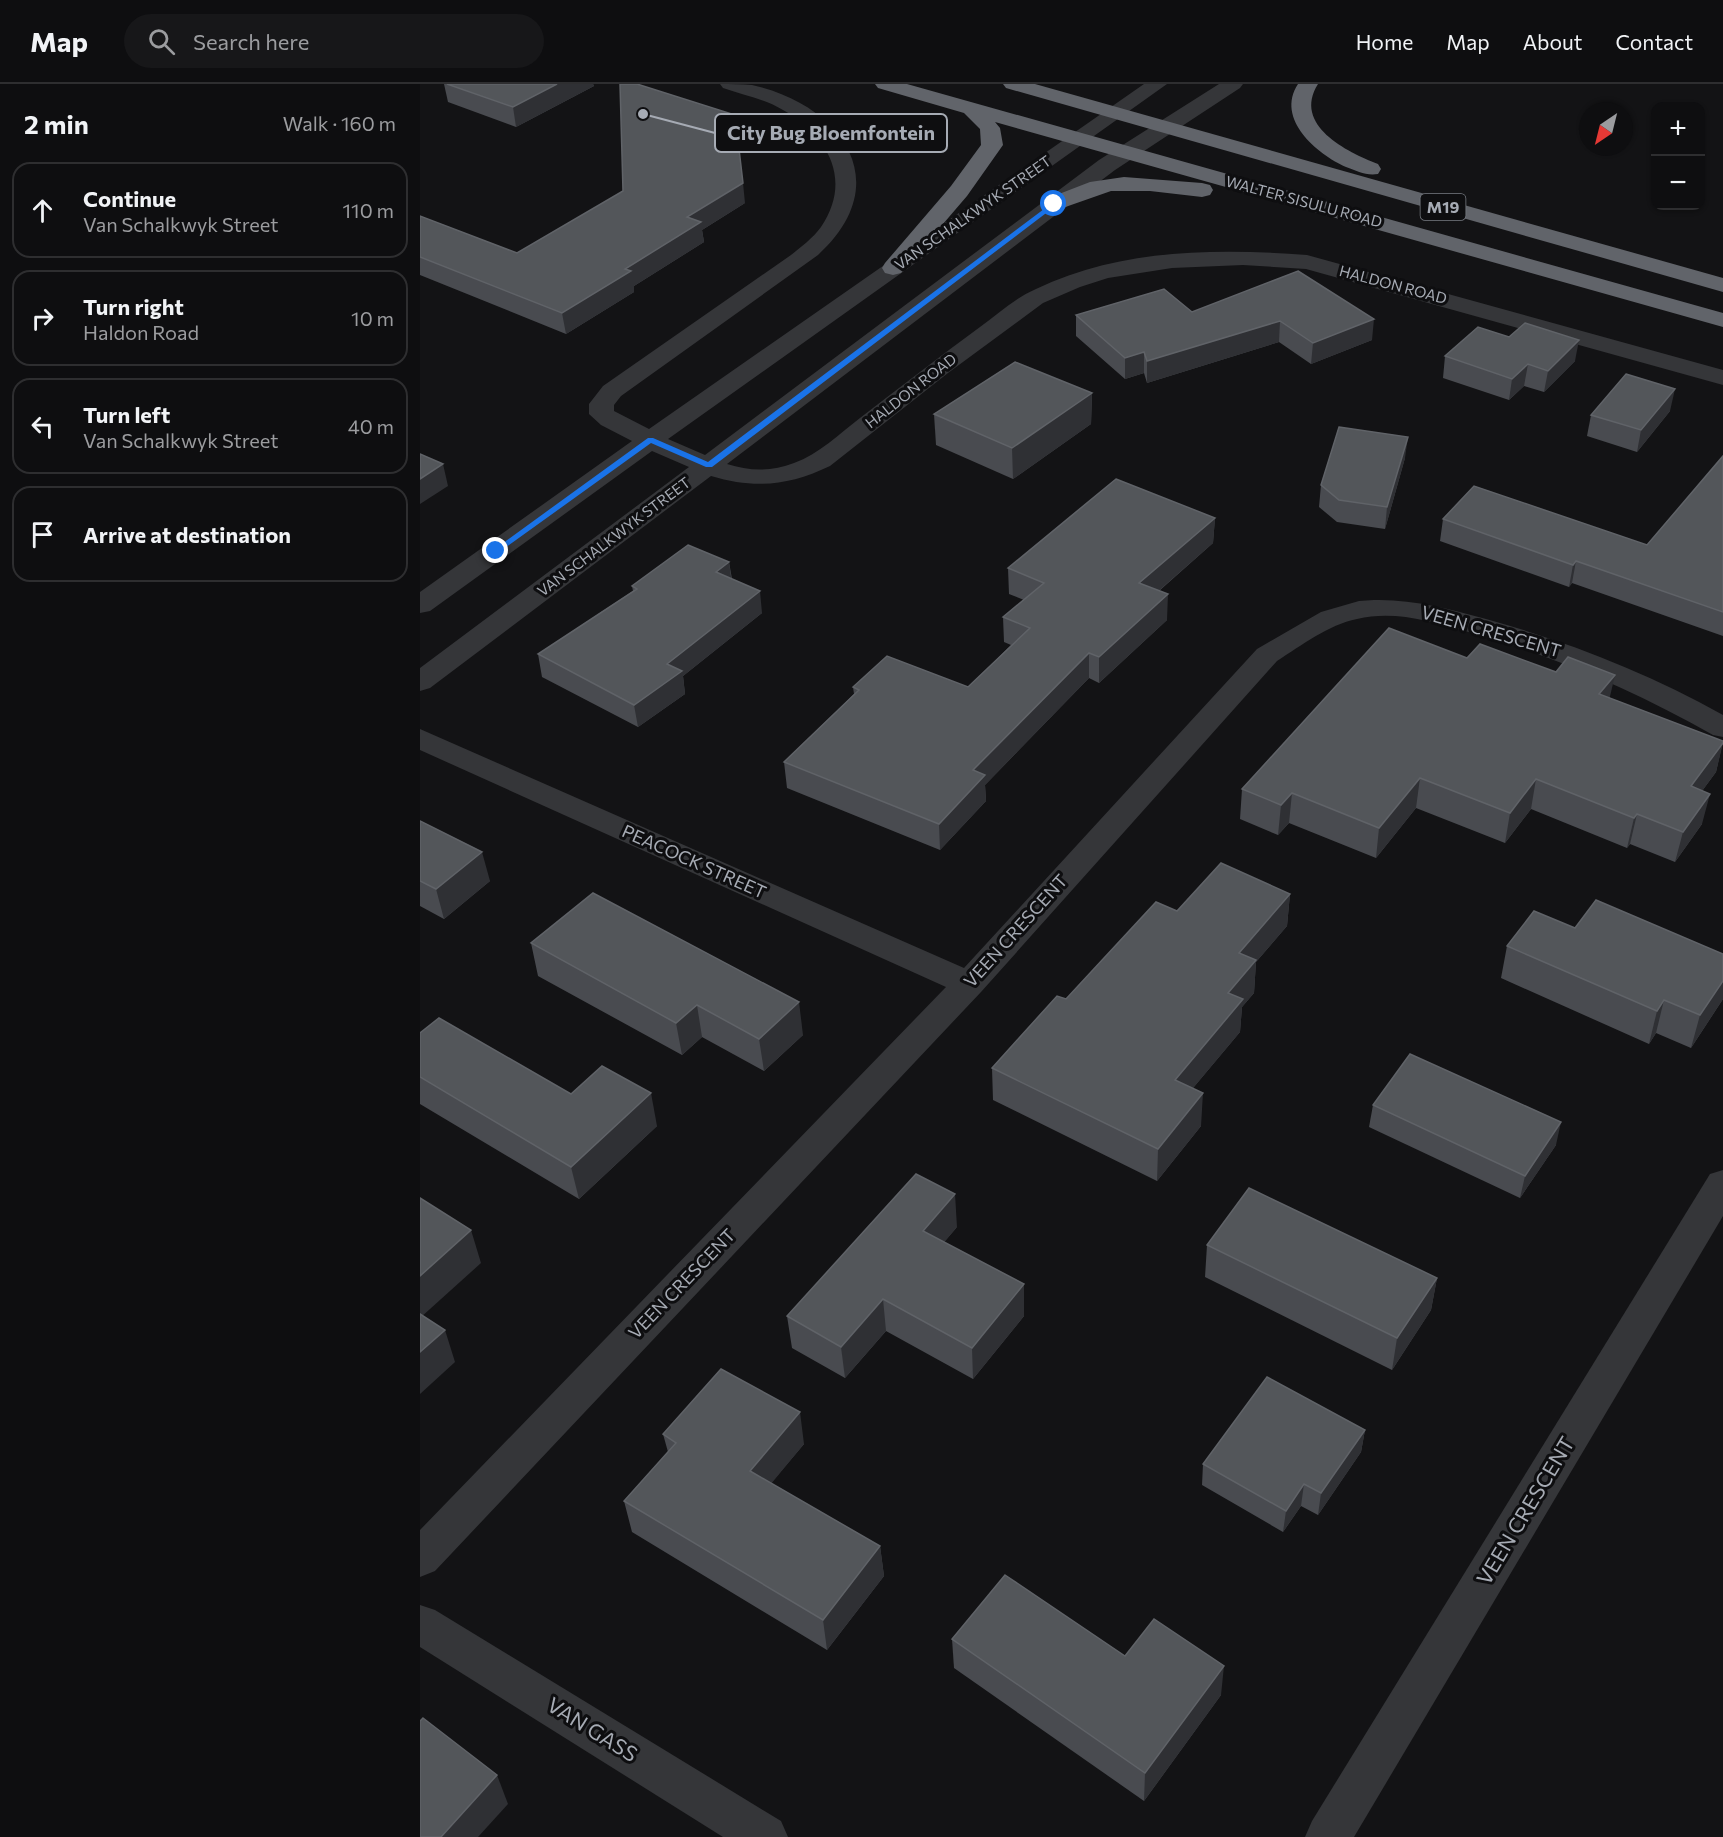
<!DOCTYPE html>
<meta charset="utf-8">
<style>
body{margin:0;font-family:Commissioner,sans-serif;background:#171719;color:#f1f3f6}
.controls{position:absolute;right:18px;top:18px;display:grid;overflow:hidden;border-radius:12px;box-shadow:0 2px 4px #0004}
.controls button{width:54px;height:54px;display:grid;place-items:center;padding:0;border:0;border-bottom:2px solid #2e2e30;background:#0e0e10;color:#f1f3f6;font:30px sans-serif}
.compass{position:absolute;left:1159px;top:18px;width:54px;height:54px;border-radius:50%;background:#0e0e10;box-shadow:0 2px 4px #0004;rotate:215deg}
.stop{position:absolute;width:18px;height:18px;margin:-14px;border:4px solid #1a73e8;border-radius:50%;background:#fff}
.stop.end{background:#1a73e8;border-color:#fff;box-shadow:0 2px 6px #0008}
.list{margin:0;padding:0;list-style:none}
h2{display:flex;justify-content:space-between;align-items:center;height:78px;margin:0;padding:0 24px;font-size:26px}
h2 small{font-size:20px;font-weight:400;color:#9b9c9f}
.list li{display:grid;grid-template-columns:39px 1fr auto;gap:18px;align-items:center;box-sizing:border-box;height:96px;margin:0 12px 12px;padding:0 12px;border:2px solid #2e2e30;border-radius:18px}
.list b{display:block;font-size:22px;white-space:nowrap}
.list p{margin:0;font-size:20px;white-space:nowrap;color:#9b9c9f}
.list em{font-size:20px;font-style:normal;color:#9b9c9f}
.icon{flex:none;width:33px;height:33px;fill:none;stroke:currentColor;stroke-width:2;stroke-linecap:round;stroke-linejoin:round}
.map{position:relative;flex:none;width:1303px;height:1753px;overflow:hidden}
header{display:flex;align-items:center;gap:36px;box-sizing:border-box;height:84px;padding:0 30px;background:#0e0e10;border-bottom:2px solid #2e2e30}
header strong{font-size:28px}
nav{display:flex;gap:33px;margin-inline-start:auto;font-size:21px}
.search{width:420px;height:54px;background:#171719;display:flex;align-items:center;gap:15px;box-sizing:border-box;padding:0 21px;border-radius:33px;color:#9b9c9f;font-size:22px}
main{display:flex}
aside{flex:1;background:#0e0e10}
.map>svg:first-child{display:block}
</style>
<header>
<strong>Map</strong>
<div class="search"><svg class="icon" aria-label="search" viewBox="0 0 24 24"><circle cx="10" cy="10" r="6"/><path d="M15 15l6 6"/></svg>Search here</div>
<nav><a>Home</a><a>Map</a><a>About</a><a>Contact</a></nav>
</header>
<main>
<aside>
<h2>2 min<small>Walk · 160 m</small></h2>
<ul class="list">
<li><svg class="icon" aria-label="ahead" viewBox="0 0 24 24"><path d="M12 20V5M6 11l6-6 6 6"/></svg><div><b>Continue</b><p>Van Schalkwyk Street</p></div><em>110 m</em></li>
<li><svg class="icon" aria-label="right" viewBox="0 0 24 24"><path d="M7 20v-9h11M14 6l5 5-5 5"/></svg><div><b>Turn right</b><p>Haldon Road</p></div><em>10 m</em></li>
<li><svg class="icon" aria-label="left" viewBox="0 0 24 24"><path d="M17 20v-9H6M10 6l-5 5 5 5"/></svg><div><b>Turn left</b><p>Van Schalkwyk Street</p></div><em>40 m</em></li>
<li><svg class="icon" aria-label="arrive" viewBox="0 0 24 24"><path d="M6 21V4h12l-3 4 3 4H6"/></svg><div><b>Arrive at destination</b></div></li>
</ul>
</aside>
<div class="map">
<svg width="1303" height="1753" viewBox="0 0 1303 1753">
<rect width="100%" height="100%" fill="#131315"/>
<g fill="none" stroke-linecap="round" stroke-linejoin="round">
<g fill="#353639" fill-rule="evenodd">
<path d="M300 0C310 0 322 0 332 1 421 21 478 98 398 171L201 312 194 321V327L229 345 724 0H747L248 355 285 371 679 76 799 0H823L820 4 695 86 307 380C329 387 351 388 374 379 399 370 419 350 440 334 480 303 519 273 560 243 578 230 595 214 616 205 699 165 796 164 887 171L1303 286V301L886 185 823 181 752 184 688 194 660 203 623 219 528 289 410 382C368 402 335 405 291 392L10 604 0 607V584L269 383 232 367 10 527 0 529V508L212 357 181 341 169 330V320L183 302 371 171C381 163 393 154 401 143 433 96 408 51 363 26 345 15 323 11 303 4Z"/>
<path d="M954 516C993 515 1029 525 1066 535 1149 558 1228 589 1303 631V653L1293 651C1214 606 1132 571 1045 547 1011 537 973 526 937 535 908 541 882 561 857 577L561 908 15 1487 0 1493V1446L526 903 0 666V645L544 884 837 565 901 528 939 517Z"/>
<path d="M1303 1086V1132L934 1753H885L892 1737 1290 1090Z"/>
<path d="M0 1521 15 1526 361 1737 368 1753H303L0 1563Z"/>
</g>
<g fill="#61646a" fill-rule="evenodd">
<path d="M455 0H487L1303 229V243L575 38 580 44 583 61 547 112 481 189 473 191 465 189 462 184 465 179 531 102 561 61 560 45 544 29 458 4Z"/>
<path d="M583 0H615L1303 194V208L586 4Z"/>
<path d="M878 0H898C872 41 927 68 958 80L961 85 958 90C946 92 937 87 926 83 897 70 855 35 878 0Z"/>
<path d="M704 93 782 99 790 101 793 106 790 111 782 113 730 107H691L634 127 626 125 623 120 626 115 670 98Z"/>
</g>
</g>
<g fill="#494b50">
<path d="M24 0H173L174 2 96 43 28 18Z"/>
<path d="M325 119 282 146 284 158 214 202V208L146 250 0 191V132L97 169Z"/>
<path d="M878 187 952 256 891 280 859 258 727 299 724 289 705 295 656 252V231L772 228Z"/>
<path d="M1025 272 1155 277 1124 308 1104 302 1089 316 1023 294Z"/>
<path d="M672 309 671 340 593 395 516 361 514 330Z"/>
<path d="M1250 327 1217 368 1167 352 1171 331Z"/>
<path d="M1303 372V552L1152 499 1149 503 1020 457 1023 435 1227 461Z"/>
<path d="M985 374 965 445 917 438 899 423 901 401Z"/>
<path d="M795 434 793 459 739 507 747 536 679 599 669 594 565 701 566 717 520 766 367 704 364 678 434 610 433 603H548L591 561 584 558 583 533 604 516 589 510 588 484Z"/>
<path d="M309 478 312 495 342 529 263 592 265 610 218 643 122 593 118 570 213 507 212 502Z"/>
<path d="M1047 574 1190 614 1303 657 1296 688 1282 707V740L1255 778 1210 760 1207 764 1111 725 1085 759 996 724 956 774 869 739 858 751 820 735 822 705Z"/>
<path d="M0 737 70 797 24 835 0 822Z"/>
<path d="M870 810 867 842 836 878 834 909 822 923 820 948 773 1004 781 1042 737 1097 573 1016 572 984 646 915 757 827Z"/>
<path d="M1155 844 1303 870V915L1271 964 1236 949 1229 960 1081 894 1087 862Z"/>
<path d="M111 859 383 951 344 987 282 953 262 971 118 892Z"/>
<path d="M0 949 151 1010 237 1042 159 1115 0 1020Z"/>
<path d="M953 1021 1136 1061 1100 1114 949 1043Z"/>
<path d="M537 1143 524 1158 604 1232 553 1295 466 1247 425 1294 372 1264 367 1232Z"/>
<path d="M787 1161 1017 1194 1011 1226 972 1286 785 1193Z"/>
<path d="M945 1346 941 1368 898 1431 881 1422 863 1448 782 1401 783 1380Z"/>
<path d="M243 1350 384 1360 351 1399 460 1462 464 1492 407 1566 212 1448 204 1417 248 1368Z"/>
<path d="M532 1555 705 1572 801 1611 724 1717 534 1584Z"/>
</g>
<g fill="#2f3034">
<path d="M137 0H173L174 2 96 43 93 23Z"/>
<path d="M323 99 325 119 282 146 284 158 214 202V208L146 250 142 229 205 185 267 133Z"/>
<path d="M954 235 952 256 891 280 893 259Z"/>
<path d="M860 237 859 258 727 299V277Z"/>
<path d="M1159 256 1155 277 1124 308 1128 287Z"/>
<path d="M724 268V289L705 295V274Z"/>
<path d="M1108 280 1104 302 1089 316 1092 295Z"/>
<path d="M1255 305 1250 327 1217 368 1221 346Z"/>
<path d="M672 309 671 340 593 395 592 364Z"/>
<path d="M988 353 985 374 965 445 967 423Z"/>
<path d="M23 380 28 402 0 420V395Z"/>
<path d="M795 434 793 459 719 524V499Z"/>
<path d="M1156 477 1152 499 1149 503 1153 481Z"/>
<path d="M309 478 312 500 296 488Z"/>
<path d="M340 507 342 529 263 592 265 610 218 643 214 621 247 580Z"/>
<path d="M748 510 747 536 679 599V573Z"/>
<path d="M669 569V594L565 701 566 717 520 766 519 740 553 686Z"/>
<path d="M1195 591 1188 621 1179 610Z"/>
<path d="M1303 659 1296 688 1263 733 1271 702Z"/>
<path d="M1000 694 996 724 956 774 959 744Z"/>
<path d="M1116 695 1111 725 1085 759 1090 729Z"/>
<path d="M872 709 869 739 858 751 861 721Z"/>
<path d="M1290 710 1282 740 1255 778 1263 748Z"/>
<path d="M1217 730 1210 760 1207 764 1214 734Z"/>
<path d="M62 768 70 797 24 835 16 805Z"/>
<path d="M870 810 867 842 836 878 834 909 822 923 820 948 753 1028 755 996 808 909 819 869Z"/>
<path d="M1303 897V915L1271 964 1280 931Z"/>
<path d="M1244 916 1236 949 1229 960 1237 927Z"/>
<path d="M379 918 383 951 344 987 339 955Z"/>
<path d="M277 921 282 953 262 971 256 939Z"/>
<path d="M231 1009 237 1042 159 1115 151 1083Z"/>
<path d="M783 1009 781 1042 737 1097 738 1065Z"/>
<path d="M1141 1038 1136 1061 1100 1114 1105 1092Z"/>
<path d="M535 1110 537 1143 506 1180 503 1147Z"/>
<path d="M51 1146 61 1179 0 1234V1192Z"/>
<path d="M1017 1194 1011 1226 972 1286 977 1254Z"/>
<path d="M604 1200V1232L553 1295 552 1264Z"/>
<path d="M463 1215 466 1247 425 1294 421 1263Z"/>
<path d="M25 1246 35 1278 0 1310V1268Z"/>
<path d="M380 1328 384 1360 336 1418 330 1387Z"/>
<path d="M945 1346 941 1368 898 1431 901 1409Z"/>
<path d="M884 1400 881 1422 863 1448 866 1427Z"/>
<path d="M460 1462 464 1492 407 1566 403 1536Z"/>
<path d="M804 1582 801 1611 724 1717 725 1689Z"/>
<path d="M77 1691 88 1720 58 1753H21Z"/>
</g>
<g fill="#53565a" stroke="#606368" stroke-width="1.5">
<path d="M27 0H137L93 23Z"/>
<path d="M200 0H217L315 31 323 99 267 133 281 138 205 185 211 187 142 229 0 173V132L97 169 203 107Z"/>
<path d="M878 187 954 235 893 259 860 237 727 277 724 268 705 274 656 231 744 205 772 228Z"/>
<path d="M1105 239 1159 256 1128 287 1108 280 1092 295 1025 272 1058 243 1089 253Z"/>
<path d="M595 278 672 309 592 364 514 330Z"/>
<path d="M1206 290 1255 305 1221 346 1171 331Z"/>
<path d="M919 343 988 353 967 423 919 416 901 401Z"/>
<path d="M0 370 23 380 0 395Z"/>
<path d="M1303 372V528L1156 477 1153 481 1023 435 1054 402 1227 461Z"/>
<path d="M696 395 795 434 719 499 748 510 679 573 669 569 553 686 565 691 519 740 364 678 439 606 433 603 467 572 548 603 610 544 583 533 624 499 588 484Z"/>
<path d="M268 461 309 478 296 488 340 507 247 580 262 587 214 621 118 570 217 505 212 502Z"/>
<path d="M969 544 1047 574 1060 560 1136 588 1148 573 1195 591 1179 610 1303 657V659L1271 702 1290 710 1263 748 1217 730 1214 734 1116 695 1090 729 1000 694 959 744 872 709 861 721 822 705Z"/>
<path d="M0 737 62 768 16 805 0 797Z"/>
<path d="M801 779 870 810 819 869 836 876 808 909 823 915 755 996 783 1009 738 1065 572 984 637 912 646 915 736 818 757 827Z"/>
<path d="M173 809 379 918 339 955 277 921 256 939 111 859Z"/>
<path d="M1176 816 1303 870V897L1280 931 1244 916 1237 927 1087 862 1114 827 1155 844Z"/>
<path d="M19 934 151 1010 182 982 231 1009 151 1083 0 993V949Z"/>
<path d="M990 970 1141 1038 1105 1092 953 1021Z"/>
<path d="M496 1090 535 1110 503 1147 604 1200 552 1264 463 1215 421 1263 367 1232Z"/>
<path d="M829 1104 1017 1194 977 1254 787 1161Z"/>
<path d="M0 1114 51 1146 0 1192Z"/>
<path d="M0 1230 25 1246 0 1268Z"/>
<path d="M301 1285 380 1328 330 1387 460 1462 403 1536 204 1417 256 1359 243 1350Z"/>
<path d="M847 1293 945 1346 901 1409 884 1400 866 1427 783 1380Z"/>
<path d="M585 1491 705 1572 734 1535 804 1582 725 1689 532 1555Z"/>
<path d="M3 1634 77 1691 21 1753H0V1637Z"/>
</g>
<path fill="#1a73e8" d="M632 119 638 120 292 383H286L231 359 78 469 72 467 228 354H233L288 378Z"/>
<g text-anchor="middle" stroke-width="6" stroke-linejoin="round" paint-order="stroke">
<g font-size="15" fill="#a6abb4" stroke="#0e0e10">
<text transform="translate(884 118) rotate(15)" y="5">WALTER SISULU ROAD</text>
<text transform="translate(553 129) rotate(-35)" y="5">VAN SCHALKWYK STREET</text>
<text transform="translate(973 201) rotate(15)" y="5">HALDON ROAD</text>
<text transform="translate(491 307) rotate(-38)" y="5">HALDON ROAD</text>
<text transform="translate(194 453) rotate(-37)" y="5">VAN SCHALKWYK STREET</text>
</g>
<rect fill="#0e0e10" stroke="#787c83" stroke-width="1.5" x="1000.5" y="110" width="45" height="26" rx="4.5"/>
<g font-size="16" font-weight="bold" fill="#a6abb4">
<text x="1023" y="129">M19</text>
</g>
<g font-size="18" fill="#a6abb4" stroke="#0e0e10">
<text transform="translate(1071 548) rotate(16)" y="6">VEEN CRESCENT</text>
<text transform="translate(274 778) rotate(24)" y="6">PEACOCK STREET</text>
<text transform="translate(596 847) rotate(-48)" y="6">VEEN CRESCENT</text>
<text transform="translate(262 1200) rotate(-46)" y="6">VEEN CRESCENT</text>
</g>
<g font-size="21" fill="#a6abb4" stroke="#0e0e10">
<text transform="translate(1106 1427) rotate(-59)" y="7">VEEN CRESCENT</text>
<text transform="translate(172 1646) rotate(32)" y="7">VAN GASS</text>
</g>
</g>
<path fill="none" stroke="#a6abb4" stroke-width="2" d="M223 30L295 49"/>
<circle fill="#a6abb4" stroke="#0e0e10" stroke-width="2" cx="223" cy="30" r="6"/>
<rect fill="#0e0e10" stroke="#a6abb4" stroke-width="2" x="295" y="30" width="232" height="38" rx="6"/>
<g font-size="20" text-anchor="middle" font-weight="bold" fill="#a6abb4">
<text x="411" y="56">City Bug Bloemfontein</text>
</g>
</svg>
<div class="controls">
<button>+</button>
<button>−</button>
</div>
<svg class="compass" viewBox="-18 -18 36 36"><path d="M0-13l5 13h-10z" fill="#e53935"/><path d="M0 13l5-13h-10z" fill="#9b9c9f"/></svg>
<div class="stop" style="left:634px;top:120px"></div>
<div class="stop end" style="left:76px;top:467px"></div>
</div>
</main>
